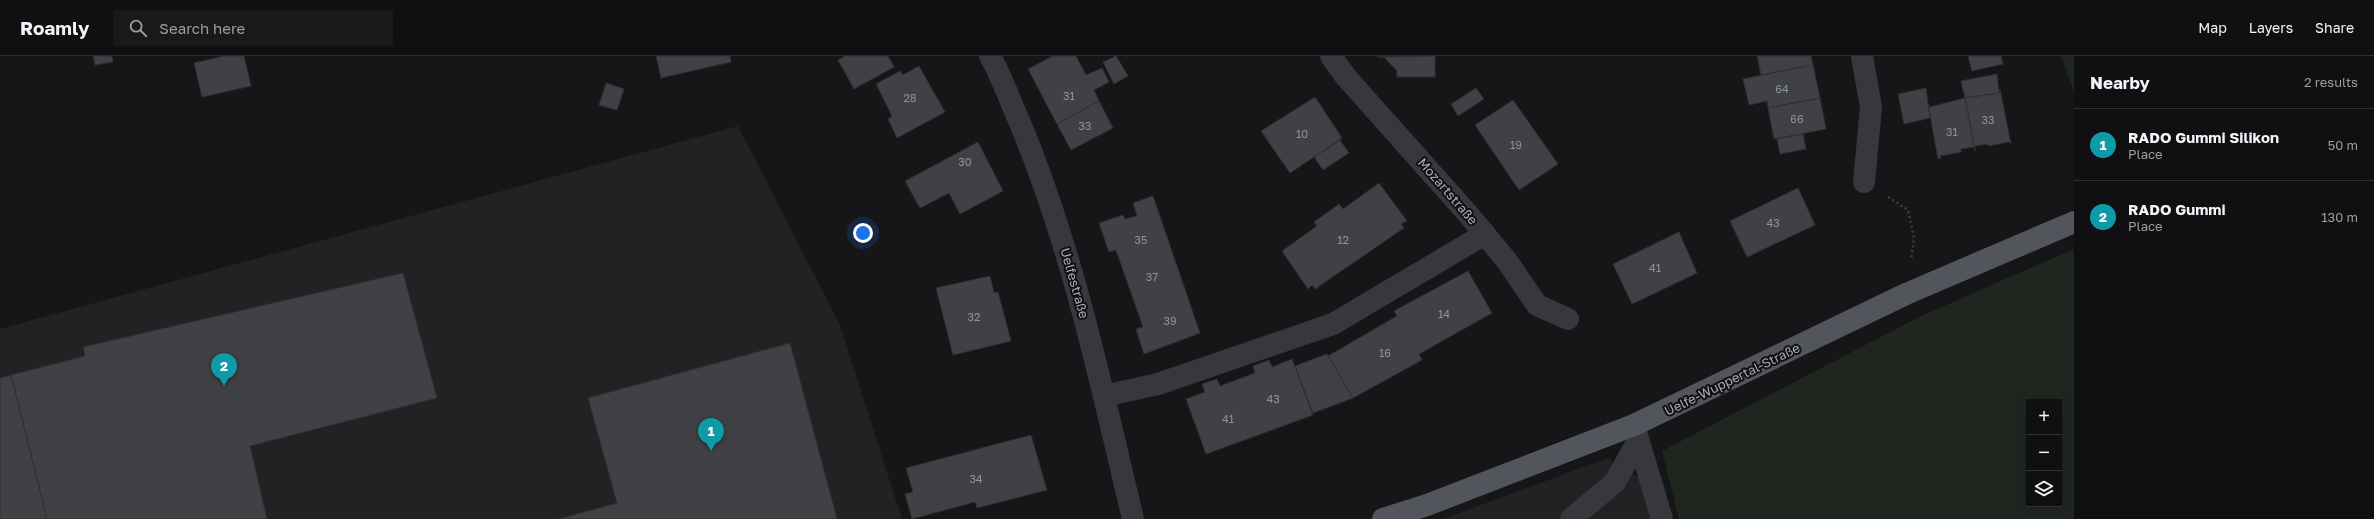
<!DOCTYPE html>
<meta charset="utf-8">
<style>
body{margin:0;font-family:"Golos Text",sans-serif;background:#19191b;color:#f1f3f6}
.controls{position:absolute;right:12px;bottom:12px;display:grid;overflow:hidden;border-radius:0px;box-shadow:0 4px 16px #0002}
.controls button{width:36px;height:36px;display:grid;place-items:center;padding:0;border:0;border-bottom:1px solid #303032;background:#101012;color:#f1f3f6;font:20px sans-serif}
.you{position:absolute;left:863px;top:177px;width:14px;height:14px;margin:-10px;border:3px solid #fff;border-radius:50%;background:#1a73e8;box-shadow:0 0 0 6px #1a73e833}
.badge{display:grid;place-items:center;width:26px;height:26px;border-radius:50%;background:#b45309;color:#fff;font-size:13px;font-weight:700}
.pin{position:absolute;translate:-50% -33px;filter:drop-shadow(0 1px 2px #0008)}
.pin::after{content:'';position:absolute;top:21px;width:14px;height:12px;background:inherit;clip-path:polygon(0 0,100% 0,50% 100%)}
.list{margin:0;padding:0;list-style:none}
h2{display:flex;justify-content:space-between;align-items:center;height:52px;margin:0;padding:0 16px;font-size:17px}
h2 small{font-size:13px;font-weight:400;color:#9c9d9f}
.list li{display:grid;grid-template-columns:26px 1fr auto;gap:12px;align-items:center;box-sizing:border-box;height:72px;padding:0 16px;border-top:1px solid #303032}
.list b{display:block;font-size:15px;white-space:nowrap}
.list p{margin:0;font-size:13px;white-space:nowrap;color:#9c9d9f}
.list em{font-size:13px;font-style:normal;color:#9c9d9f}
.icon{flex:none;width:22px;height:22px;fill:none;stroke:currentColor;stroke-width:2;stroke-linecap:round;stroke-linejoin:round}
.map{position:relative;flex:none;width:2074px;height:463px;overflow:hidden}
header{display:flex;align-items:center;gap:24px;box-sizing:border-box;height:56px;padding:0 20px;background:#101012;border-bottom:1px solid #303032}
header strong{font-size:19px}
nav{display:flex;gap:22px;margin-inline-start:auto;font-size:14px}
.search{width:280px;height:36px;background:#19191b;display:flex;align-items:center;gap:10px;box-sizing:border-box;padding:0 14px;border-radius:0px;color:#9c9d9f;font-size:15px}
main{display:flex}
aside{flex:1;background:#101012}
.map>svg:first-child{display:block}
</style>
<header>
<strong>Roamly</strong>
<div class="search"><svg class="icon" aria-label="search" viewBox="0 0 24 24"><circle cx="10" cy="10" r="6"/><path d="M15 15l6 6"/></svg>Search here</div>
<nav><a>Map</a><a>Layers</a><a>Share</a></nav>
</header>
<main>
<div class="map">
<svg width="2074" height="463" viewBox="0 0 2074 463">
<rect width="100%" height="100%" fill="#161618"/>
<g fill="#222225">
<path d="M738 70 840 269 902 463H0V273Z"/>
<path d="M1608 402 1643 425 1653 463H1443Z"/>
</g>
<g fill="#1e261f" fill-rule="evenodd">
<path d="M2061 0H2074V37Z"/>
<path d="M2074 193V463H1679L1662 395 1921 260ZM2029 346H2059V448H2029Z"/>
</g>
<g fill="#404145" stroke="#303034">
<path d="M93 0H112L113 6 95 9Z"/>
<path d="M224 0H244L251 30 202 41 194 7Z"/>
<path d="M656 0H730L731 6 661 22Z"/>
<path d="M845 0H888L894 11 854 33 838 4Z"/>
<path d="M1053 0H1076L1086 19 1102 12 1109 26 1094 34 1099 45 1057 68 1028 13Z"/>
<path d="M1116 0 1128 20 1114 28 1103 6Z"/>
<path d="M1435 0V21H1397V15L1384 1H1377Z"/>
<path d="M1757 0H1811L1813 9 1761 19Z"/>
<path d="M1968 0H2001L2003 8 1972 15Z"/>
<path d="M1813 9 1820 42 1768 52 1767 45 1749 49 1743 23Z"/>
<path d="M919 10 945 56 897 82 888 63 892 60 876 28 900 15 903 19Z"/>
<path d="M1997 18 1999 37 1965 42 1961 25Z"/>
<path d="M606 27 624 33 617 54 599 49Z"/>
<path d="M1476 32 1484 43 1458 60 1451 48Z"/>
<path d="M1926 32 1930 62 1904 68 1898 38Z"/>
<path d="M2000 33 2011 88 2009 86 1988 90V88L1975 90V95L1965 42 1999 37Z"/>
<path d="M1315 41 1342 82 1290 117 1261 75Z"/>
<path d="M1820 42 1826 73 1774 83 1768 52Z"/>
<path d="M1965 42 1975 95 1974 91 1961 93V96L1940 100 1941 102 1938 103 1928 48 1930 51Z"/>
<path d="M1513 44 1558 108 1519 134 1475 69Z"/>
<path d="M1099 45 1113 72 1071 94 1057 68Z"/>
<path d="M1803 78 1806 93 1780 98 1777 83Z"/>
<path d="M1340 84 1349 97 1323 114 1314 101Z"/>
<path d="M978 86 1003 135 960 158 949 137 920 152 905 125Z"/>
<path d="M1379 127 1407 165 1401 168 1404 172 1315 233 1312 229 1308 233 1282 195 1317 170 1314 166 1339 148 1343 153Z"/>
<path d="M1798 132 1815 169 1747 201 1730 165Z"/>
<path d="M1153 140 1200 277 1144 298 1136 273 1143 271 1116 194 1109 196 1099 167 1123 159 1125 163 1137 160 1133 147Z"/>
<path d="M1679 176 1697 217 1632 248 1613 208Z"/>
<path d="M1468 215 1492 257 1419 298 1422 304 1353 342 1328 300 1397 260 1394 255Z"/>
<path d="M403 217 437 342 250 390 267 463H47L11 319 85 300 83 291Z"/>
<path d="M990 220 994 237 998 236 1011 285 953 299 936 232Z"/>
<path d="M790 287 837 463H559L617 447 588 342Z"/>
<path d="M1327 298 1353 342 1313 357 1295 310Z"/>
<path d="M1292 303 1313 359 1206 398 1186 343 1205 336 1202 328 1217 323 1220 330 1255 317 1253 310 1269 304 1272 311Z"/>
<path d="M11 319 47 463H0V322Z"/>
<path d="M1031 379 1047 434 977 452 975 446 912 463 905 438 913 436 906 412Z"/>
</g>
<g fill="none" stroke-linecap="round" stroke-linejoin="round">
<path stroke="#3d3f44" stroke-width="2.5" stroke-dasharray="2 3" stroke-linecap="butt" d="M1888 141 1908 154 1914 182 1911 204"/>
<g stroke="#37383d" stroke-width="22">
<path d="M990 0C1002 21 1010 45 1020 67 1073 194 1101 329 1133 463"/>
<path d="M1331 0 1346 21 1468 158 1507 205 1537 249 1568 263"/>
<path d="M1862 0 1871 51 1864 126"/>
<path d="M1104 340 1158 328 1333 268 1485 178"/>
<path d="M1636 376 1662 463"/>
<path d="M1571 463 1615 426 1638 385"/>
</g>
<path stroke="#53555c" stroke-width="22" d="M1383 463 1427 449 1634 369 1906 238 2074 166"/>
</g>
<g text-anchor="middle" stroke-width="4" stroke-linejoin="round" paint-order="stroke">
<g font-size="11" fill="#8e929b">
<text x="1782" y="37">64</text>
<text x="1069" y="44">31</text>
<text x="910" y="46">28</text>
<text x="1797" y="67">66</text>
<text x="1988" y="68">33</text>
<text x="1085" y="74">33</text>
<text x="1952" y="80">31</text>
<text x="1302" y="82">10</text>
<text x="1516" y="93">19</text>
<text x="965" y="110">30</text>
<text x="1773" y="171">43</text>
<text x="1141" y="188">35</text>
<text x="1343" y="188">12</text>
<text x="1655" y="216">41</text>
<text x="1152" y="225">37</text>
<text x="1444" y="262">14</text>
<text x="974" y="265">32</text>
<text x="1170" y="269">39</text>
<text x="1385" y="301">16</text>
<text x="1273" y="347">43</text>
<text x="1228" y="367">41</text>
<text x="976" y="427">34</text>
</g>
<g font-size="13" fill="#a8adb8" stroke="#111113">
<text transform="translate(1448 135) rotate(49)" y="5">Mozartstraße</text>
<text transform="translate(1075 227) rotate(74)" y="5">Uelfestraße</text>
<text transform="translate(1732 323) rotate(-26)" y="5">Uelfe-Wuppertal-Straße</text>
</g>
</g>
</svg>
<div class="controls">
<button>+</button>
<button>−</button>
<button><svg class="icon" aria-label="layers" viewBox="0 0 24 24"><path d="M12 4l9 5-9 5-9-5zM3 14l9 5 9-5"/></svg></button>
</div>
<div class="you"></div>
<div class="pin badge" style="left:711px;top:395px;background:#0f9aa8">1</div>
<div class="pin badge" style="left:224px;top:330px;background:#0f9aa8">2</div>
</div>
<aside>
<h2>Nearby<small>2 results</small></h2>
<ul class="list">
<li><span class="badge" style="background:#0f9aa8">1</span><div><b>RADO Gummi Silikon</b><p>Place</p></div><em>50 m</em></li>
<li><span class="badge" style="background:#0f9aa8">2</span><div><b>RADO Gummi</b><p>Place</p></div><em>130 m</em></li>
</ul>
</aside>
</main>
